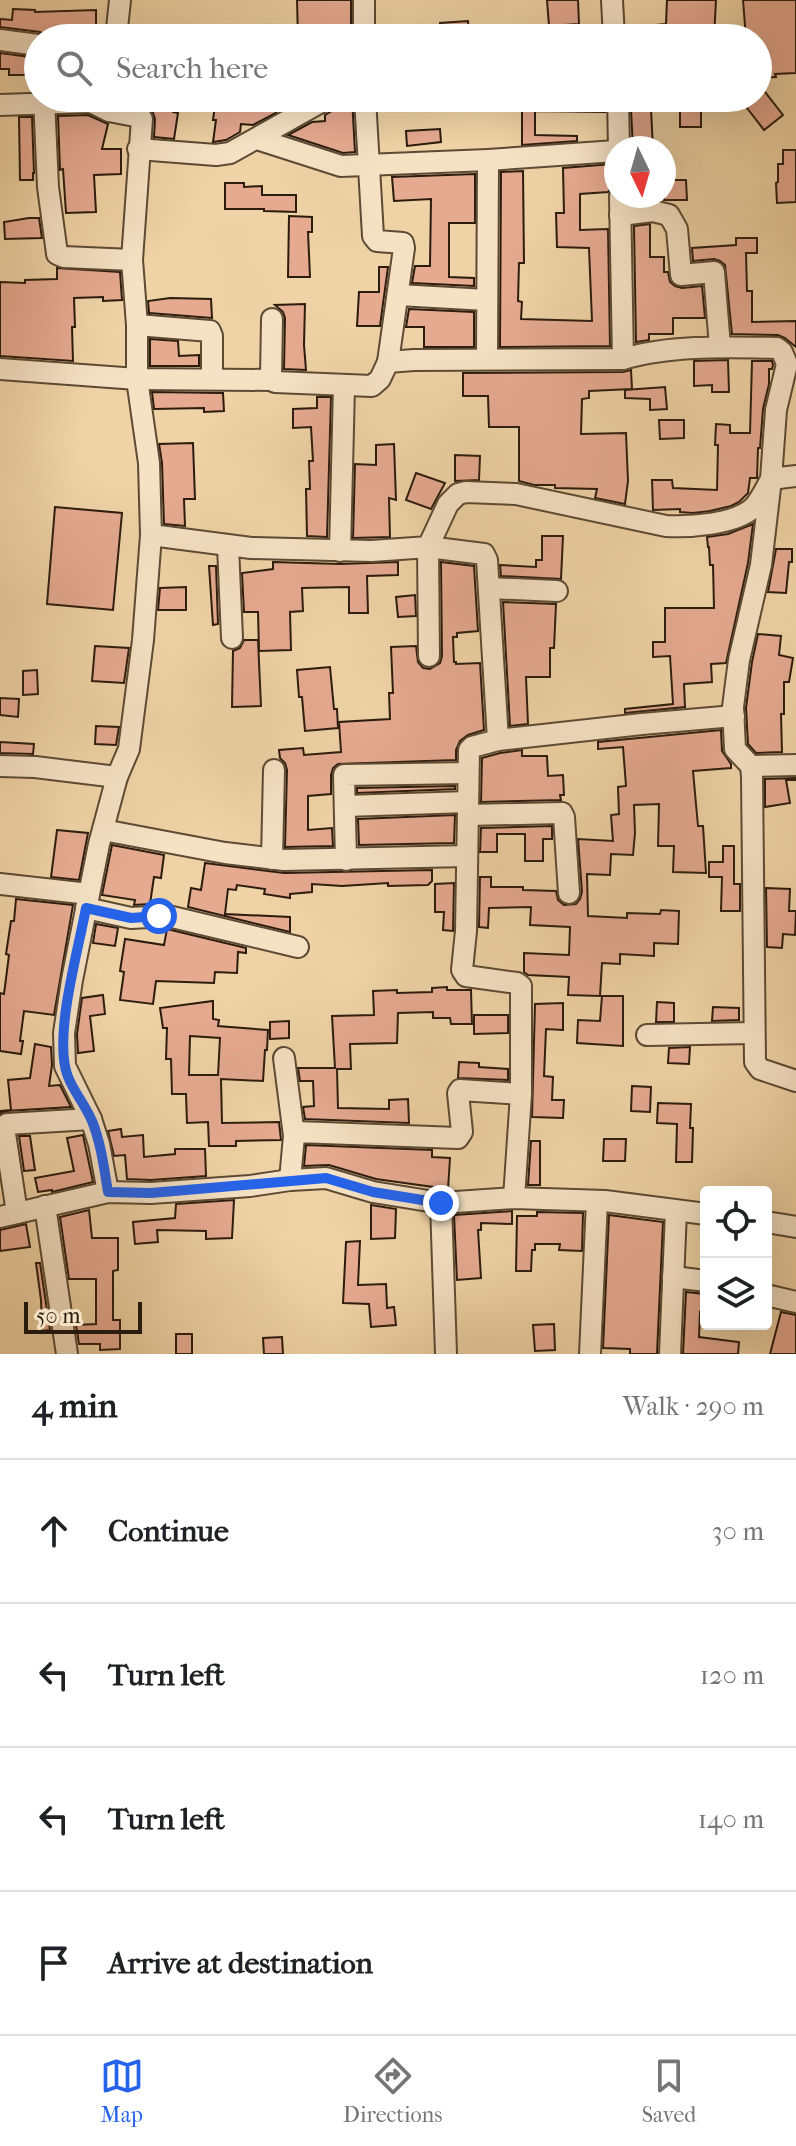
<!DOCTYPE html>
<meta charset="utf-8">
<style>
body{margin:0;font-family:"IM FELL French Canon",serif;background:#f2f2f2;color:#202124}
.controls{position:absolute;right:24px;bottom:24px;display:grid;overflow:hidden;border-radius:8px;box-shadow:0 8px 32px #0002}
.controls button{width:72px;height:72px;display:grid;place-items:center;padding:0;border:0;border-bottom:2px solid #e0e0e0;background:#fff;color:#202124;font:40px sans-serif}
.compass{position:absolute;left:604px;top:136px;width:72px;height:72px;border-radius:50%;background:#fff;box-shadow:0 8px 32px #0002;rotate:175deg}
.scale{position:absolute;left:24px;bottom:20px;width:118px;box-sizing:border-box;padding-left:8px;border:4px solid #2c1c0d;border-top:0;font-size:22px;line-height:28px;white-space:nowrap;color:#2c1c0d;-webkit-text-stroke:6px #f5e2c5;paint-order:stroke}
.stop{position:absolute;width:24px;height:24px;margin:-18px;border:6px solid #2563eb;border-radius:50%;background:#fff}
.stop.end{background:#2563eb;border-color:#fff;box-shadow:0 2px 8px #0008}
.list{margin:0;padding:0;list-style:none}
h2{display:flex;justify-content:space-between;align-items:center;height:104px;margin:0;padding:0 32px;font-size:34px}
h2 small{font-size:26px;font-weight:400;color:#757577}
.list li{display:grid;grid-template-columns:52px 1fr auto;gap:24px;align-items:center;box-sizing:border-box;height:144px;padding:0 32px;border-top:2px solid #e0e0e0}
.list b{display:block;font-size:30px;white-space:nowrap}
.list em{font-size:26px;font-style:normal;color:#757577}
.icon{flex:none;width:44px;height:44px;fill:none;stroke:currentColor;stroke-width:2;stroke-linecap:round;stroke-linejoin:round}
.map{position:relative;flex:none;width:796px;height:1354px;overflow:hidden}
.search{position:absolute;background:#fff;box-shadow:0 8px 32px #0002;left:24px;right:24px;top:24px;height:88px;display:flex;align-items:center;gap:20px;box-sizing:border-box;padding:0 28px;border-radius:44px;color:#757577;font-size:30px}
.sheet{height:680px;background:#fff}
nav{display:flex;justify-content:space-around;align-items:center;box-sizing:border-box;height:112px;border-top:2px solid #e0e0e0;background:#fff;font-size:22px;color:#757577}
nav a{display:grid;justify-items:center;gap:4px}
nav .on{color:#2563eb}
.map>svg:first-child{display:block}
</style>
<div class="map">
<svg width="796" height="1354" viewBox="0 0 796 1354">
<rect width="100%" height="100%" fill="#efd3a6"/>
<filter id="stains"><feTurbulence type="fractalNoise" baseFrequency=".0025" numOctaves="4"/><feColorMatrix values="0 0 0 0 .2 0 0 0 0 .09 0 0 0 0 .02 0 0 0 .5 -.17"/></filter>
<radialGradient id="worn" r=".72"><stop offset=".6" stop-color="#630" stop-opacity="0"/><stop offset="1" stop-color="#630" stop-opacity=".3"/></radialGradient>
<g fill="#e6aa91" stroke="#2c1c0d" stroke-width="2" fill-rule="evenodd">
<path d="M297 0H351V38H298Z"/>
<path d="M547 0H578L579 24 549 26Z"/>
<path d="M667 0H716L714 38H627L626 28 666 24Z"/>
<path d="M743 0H796V73L775 74 776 77 758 78V38H746Z"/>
<path d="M13 9 35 10V12L96 10V38H49L40 32 0 27V19L12 20Z"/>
<path d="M468 21 469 36 441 38 440 23Z"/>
<path d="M0 53 38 58V75H9V69H0Z"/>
<path d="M758 83 783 115 764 130 747 108V98H758Z"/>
<path d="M123 98H174L173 112 178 113 174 139 154 137 155 119 152 110 142 104 123 100Z"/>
<path d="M216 98 276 106V113L253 125 241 124 240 132 226 140 213 142 216 120H213Z"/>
<path d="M342 98H352L355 152 343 153 288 135 312 122 325 121V115L335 109Z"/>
<path d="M514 98H605V112L535 111V135L577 136V141L522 145V111H514Z"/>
<rect x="680" y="98" width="21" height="29"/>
<path d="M651 109 653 148H633L631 110Z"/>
<path d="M88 115 108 124 102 149H121V174L94 175 96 212 66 213 63 169 60 170 58 116Z"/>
<path d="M19 117H32L34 173H33V180H20Z"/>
<path d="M440 129 441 142 407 146 406 131Z"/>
<path d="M783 150H796V202L777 203 776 183 778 182V164H783Z"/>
<path d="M612 164V186L608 192 580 194V230L608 229 610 346 500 347 501 172 523 171 524 263H519L518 301 522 302 521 319 592 321 589 248 557 247 556 213H564L563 168Z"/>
<path d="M475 174V223H449V277L474 278V286L412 283 415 266H430L431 199 394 201 392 177Z"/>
<path d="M664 180H686L687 200H664Z"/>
<path d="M225 183H244V187L262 186V195H296V212L264 211V209H225Z"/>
<path d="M289 216 312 217V232H308L310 277H288Z"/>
<path d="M29 218H39L42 238 5 239 4 222Z"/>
<path d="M650 224V257H664V272H668L670 282 675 286 682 288 702 286 705 318H673V334H649V340L636 342 634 226Z"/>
<path d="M736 238H757V253H746L747 291H752V322L796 321V347L785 338 778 335 732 334 725 265 720 261 714 259 693 261 692 248 736 245Z"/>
<path d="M379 267H388L380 326H357L359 292H379Z"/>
<path d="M57 268 120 272 122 300 103 301V297L74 298 75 327H72L73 361 0 356V282L25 283V280L57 279Z"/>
<path d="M170 298 211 299 212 318 149 313 148 301Z"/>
<path d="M305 304 304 345 306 370 284 369 285 318 283 312 275 305Z"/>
<path d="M409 309 474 312V347H424V327H406Z"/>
<path d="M150 339 178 341 179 356 199 355V366H150Z"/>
<path d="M728 360 729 392H712V385L694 386V361Z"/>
<path d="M752 361H772L773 365 772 369H769V384L763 409 760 448H758L757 478H750L748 493 739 502 731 506 710 511 693 513 680 512V509L653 510 652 480H672L673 488 717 490 718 445H715L716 424 730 425V433H750Z"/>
<path d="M631 370 632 389 589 391V398L582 399 581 434 626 433 628 481 625 504 595 498 597 489 555 488V485H534L519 481V427H489L488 396H463V373L623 372Z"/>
<path d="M665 387 667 409 650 410V399L625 398V390Z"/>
<path d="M152 392 223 393 224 411 204 412V408L154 409Z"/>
<path d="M317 397H331L327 537 307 536 306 489H310L309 461H313L311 427 293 428V409L317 408Z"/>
<path d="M659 420H684V438L660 439Z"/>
<path d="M193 443 195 499H184L185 526 164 524 162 463 159 444Z"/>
<path d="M394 444 396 500 389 498 390 537 353 538 355 464 376 465V445Z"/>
<path d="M455 455 480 456 479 480 455 481Z"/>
<path d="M416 473 445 483 431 509 406 500Z"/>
<path d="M55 507 122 513 113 610 47 604Z"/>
<path d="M753 524 748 563 726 663 711 664 712 682 684 684 685 707 625 713V709L673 704 670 656 653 657V642H665V608H714L713 565H710L709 547H708L707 537 728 534Z"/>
<path d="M542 536H563L561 579 501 576 500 565 536 567V560H542Z"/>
<path d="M776 549H792V562H789L786 593 768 592Z"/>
<path d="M273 562 340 564 398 562V575L367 576 368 613H349V587L302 588 303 611 290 612 291 650 259 651 258 612H244L242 573 273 569Z"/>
<path d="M441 562 474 566 478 631 457 633V637H453L454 662H456V664L480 663 484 730 468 735 460 741 456 750V760L338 764 333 768 331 775V794L308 796V830L332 828 333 846 285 847 287 770 285 763 280 758 279 750 303 748 304 755 341 752 339 722 390 719 389 693H393L391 647 416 646 418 662 423 668 430 669 440 663 442 656Z"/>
<path d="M209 566H216L218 624 213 625Z"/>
<path d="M186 587V610H158L160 588Z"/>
<path d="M415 595 416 616 398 617 396 597Z"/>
<path d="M503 602 556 604 554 648H550V677H526L528 724 510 726Z"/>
<path d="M758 634 781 636 779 655 793 658 789 682H784V714H781L782 752 756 753 748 744 746 708 752 662Z"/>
<path d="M244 640H258L261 706 232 707 233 651 240 648Z"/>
<path d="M95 646 129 648 124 683 92 681Z"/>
<path d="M330 667 334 709H337L338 728 305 731 302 697H299L297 670Z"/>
<path d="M37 670 38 694 23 695V671Z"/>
<path d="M0 698 19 699 18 717 0 715Z"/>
<path d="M96 726 119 727 116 745 95 744Z"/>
<path d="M721 730 722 751 731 764V768L693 771 698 826H703L706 873 673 872 674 846H658L659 804 634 805 635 833 633 855 611 854 610 875 587 874 588 916 627 918V913L660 914 661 910 679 911 678 944 654 943V956L620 954V964L602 963 600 996 568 995 569 977 528 975 524 972V953L569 955 570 927 530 925 531 907 489 908 488 928 479 927 480 877H491V887H523V890L556 891 558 900 564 905 576 904 580 899 582 892 578 839 613 841 611 815 619 814 618 787 626 786 623 747 598 749V742Z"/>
<path d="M0 742 34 744 33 754 0 753Z"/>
<path d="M522 750V756H547L548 776 563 775 564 795H560L561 800 481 802 482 758 500 753Z"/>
<path d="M796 778V780H786L790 803 765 807V779Z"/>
<path d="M455 786V789L357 793V788Z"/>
<path d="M455 815 454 843 359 845 358 819Z"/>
<path d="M552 826V839H543V861H525V834H497V852H480L481 828Z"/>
<path d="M57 830 88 833 79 880 51 877Z"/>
<path d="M112 845 164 855 161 878 154 877 150 904 134 905 135 900 102 895Z"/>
<path d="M723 846H734V884H740V911H721L722 877H709V862H723Z"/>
<path d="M205 863 284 873 432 870V881L428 885 388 886V883L342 886 312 884V892L290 894V898L264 894 265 889 237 885 236 890 228 889 225 914 290 917V932L188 907 191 888 201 890Z"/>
<path d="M454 883 453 931 443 930 444 912H435V884Z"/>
<path d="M766 888 790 889 789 911H796L795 935 783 934 782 948 767 947Z"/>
<path d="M16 899 73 905 54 1015 24 1011 20 1041H23L21 1054 0 1051V993L4 994 9 955 6 954 11 921H14Z"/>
<path d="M96 924 118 928 115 946 93 943Z"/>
<path d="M167 929 246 948V953L238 952 237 973 215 972 214 983 156 981 153 1004 120 1000 124 972 120 971 125 939 164 945Z"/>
<path d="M447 987V990H471L472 1024H451L450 1018H433V1012L398 1013 397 1043 350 1044 351 1069H337L338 1108 389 1109V1100L408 1099 409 1123 305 1119 303 1107 314 1106 313 1081H300L298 1068H335L332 1016 374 1015 373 991 397 990V993L432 992V988Z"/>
<path d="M103 995 105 1014 90 1016 94 1051 78 1053 77 1034 82 998Z"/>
<path d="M602 996H623V1046L577 1043 578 1020 600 1021Z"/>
<path d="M213 1001V1019L219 1020 218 1026 268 1030 267 1050H265L263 1081 221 1079 222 1123 279 1122 281 1140 236 1141V1146H209L208 1122 187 1123 186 1094H172L171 1059H166L167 1028H163L160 1008ZM190 1036 220 1038 218 1075H189Z"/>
<path d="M657 1002 674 1003V1022H656Z"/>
<path d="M563 1003V1030L546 1029 544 1076 553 1077 552 1100H564L563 1118 532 1117 535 1004Z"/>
<path d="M713 1007 739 1008V1020L712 1021Z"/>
<path d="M474 1015H508V1033L474 1034Z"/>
<path d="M289 1021V1038L270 1039V1022Z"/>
<path d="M35 1044 51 1047 52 1065 49 1086 60 1085 71 1107 6 1111 0 1114V1111L11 1110 8 1080 30 1078Z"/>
<path d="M690 1047 689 1064 668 1063 669 1048Z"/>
<path d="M459 1062 479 1063V1067L508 1069V1080L458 1078Z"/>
<path d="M632 1086 651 1087 650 1112 631 1111Z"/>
<path d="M658 1103 691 1104 690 1128H693L692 1162H676L677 1124 657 1123Z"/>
<path d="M121 1129 122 1137 143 1135 144 1157 175 1154V1149H205L206 1176 151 1180 127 1179 125 1155 114 1156 108 1131Z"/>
<path d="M83 1135 93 1182 52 1192V1190L38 1192 35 1178 74 1171 67 1138Z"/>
<path d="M19 1136H30L35 1170 24 1171Z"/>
<path d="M604 1139H626L625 1161H603Z"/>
<path d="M531 1141H540V1185H528Z"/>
<path d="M306 1145 432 1150V1157L450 1158 448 1189 376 1179 329 1165 304 1166Z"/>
<path d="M234 1200 232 1238 206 1239V1231L157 1230 158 1242 135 1244 133 1222 175 1218 176 1204Z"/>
<path d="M371 1205 396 1209 395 1238 371 1239Z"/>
<path d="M89 1210 92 1238H118V1270L113 1271V1320H120V1349L100 1350V1344H79L76 1325 96 1324V1279H69L60 1217Z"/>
<path d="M512 1211V1224L481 1223V1230H478L481 1278 457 1280 454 1215Z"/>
<path d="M537 1212 583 1213 582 1251 559 1250 560 1244H535V1250H532L531 1271H516L517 1216H537Z"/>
<path d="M609 1215 663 1222 657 1354H630V1349L603 1348Z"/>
<path d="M26 1224 30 1247 0 1251V1230Z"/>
<path d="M360 1241 358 1285 386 1284 387 1308 394 1307 396 1325 371 1327 369 1304 343 1303 346 1242Z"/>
<path d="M36 1263H40L50 1330 42 1331 41 1300Z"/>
<path d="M686 1292 704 1294 702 1313 700 1312 699 1337 739 1342 738 1354H683Z"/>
<path d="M781 1312 796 1315V1354H770Z"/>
<path d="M554 1324 555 1350 535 1351 533 1325Z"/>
<rect x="176" y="1334" width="16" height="20"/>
<path d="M282 1337 283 1354H264L263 1338Z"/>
</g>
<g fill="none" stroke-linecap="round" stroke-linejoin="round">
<g stroke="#5d4a33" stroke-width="24">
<g id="minor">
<path d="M612 0 614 38"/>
<path d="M116 38 120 0"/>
<path d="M364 38V0"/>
<path d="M0 40 38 45"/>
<path d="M44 98 48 187 57 254 64 257 132 260"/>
<path d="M365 98 373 236 377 241 403 243 404 248 388 362 414 360 623 359C670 345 727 347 777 348L782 352 787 364 776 410 771 479 796 476"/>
<path d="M618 98 619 148"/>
<path d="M0 105 91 102 109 111"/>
<path d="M257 139 341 166 488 160 616 151"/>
<path d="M138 149 216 155 230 153 328 98"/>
<path d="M620 196 623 359"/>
<path d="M620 215 653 211 669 215 677 229 681 275 714 272 720 347"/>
<path d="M398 295 487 300"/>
<path d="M272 319 271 378 275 382 372 386 380 379 388 362"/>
<path d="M137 325 210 331 212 336V379"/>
<path d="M487 359 488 160"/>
<path d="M0 369 137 379 272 380"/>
<path d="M151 535 251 548 372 551 428 547 448 504 458 494 466 492 516 494 666 526C690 527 735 525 754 507 761 499 766 488 771 479L761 565 739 660 733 707 735 749 751 766 752 776 755 1062 760 1069 796 1081"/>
<path d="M228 546 232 638"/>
<path d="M340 551 344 386"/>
<path d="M489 588 557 591"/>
<path d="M429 656 428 547 484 554 487 560 498 740 472 747 469 750 466 931 462 970 466 976 517 983 521 986V1094L514 1198"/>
<path d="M498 740 642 724 734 716"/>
<path d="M0 766 35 767 117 777"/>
<path d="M751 766 796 765"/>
<path d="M345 806 468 802"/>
<path d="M468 815 562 813 564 817 569 893"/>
<path d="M103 830 225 853 284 860 467 856"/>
<path d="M272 859 274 770"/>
<path d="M346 860 344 775 468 773"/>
<path d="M0 884 89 894"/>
<path d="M86 908 131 918 168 916 298 947"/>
<path d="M647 1035 753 1033"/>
<path d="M284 1058 294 1136"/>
<path d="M290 1180 294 1136 297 1132 458 1138 462 1132 458 1093 460 1090 521 1094"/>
<path d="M108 1192 99 1144 91 1119 65 1066 64 1033 72 980 99 844 117 777 129 749 143 640 151 535 149 463 137 379V325L132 260 142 119 140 117 109 111 110 98"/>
<path d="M441 1203 446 1354"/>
<path d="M45 1206 67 1354"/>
<path d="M17 1213 4 1127 7 1124 91 1119"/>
<path d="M0 1217 108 1192 151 1193 250 1186 290 1180 326 1178 373 1192 441 1203 514 1198 605 1201 706 1214"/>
<path d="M766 1222 796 1227"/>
<path d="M673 1277 706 1281"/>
<path d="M766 1295 796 1302"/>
<path d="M590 1354 597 1201"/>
<path d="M670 1354 676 1211"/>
</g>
</g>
<use href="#minor" stroke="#f5e2c5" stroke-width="20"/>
</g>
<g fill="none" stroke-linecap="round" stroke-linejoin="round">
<path stroke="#2563eb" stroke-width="10" d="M159 916 131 918 86 908C78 951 57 1024 65 1066 68 1085 84 1102 92 1121 101 1143 104 1168 108 1192L151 1193 326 1178 373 1192 441 1203"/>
</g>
<rect width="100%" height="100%" filter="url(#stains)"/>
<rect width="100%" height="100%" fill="url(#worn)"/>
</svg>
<div class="controls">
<button><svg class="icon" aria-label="locate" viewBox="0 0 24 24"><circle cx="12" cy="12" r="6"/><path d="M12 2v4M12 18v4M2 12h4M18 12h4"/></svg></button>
<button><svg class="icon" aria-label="layers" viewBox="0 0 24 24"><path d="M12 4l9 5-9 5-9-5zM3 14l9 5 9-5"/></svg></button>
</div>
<svg class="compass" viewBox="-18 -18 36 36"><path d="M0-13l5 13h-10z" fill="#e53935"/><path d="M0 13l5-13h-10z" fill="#757577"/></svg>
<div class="scale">50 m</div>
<div class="stop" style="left:159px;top:916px"></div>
<div class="stop end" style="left:441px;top:1203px"></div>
<div class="search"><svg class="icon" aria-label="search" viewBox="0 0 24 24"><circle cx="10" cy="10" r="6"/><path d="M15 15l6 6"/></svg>Search here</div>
</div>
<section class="sheet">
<h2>4 min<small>Walk · 290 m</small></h2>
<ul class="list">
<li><svg class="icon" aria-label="ahead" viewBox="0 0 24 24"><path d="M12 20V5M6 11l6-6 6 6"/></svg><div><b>Continue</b></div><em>30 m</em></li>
<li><svg class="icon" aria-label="left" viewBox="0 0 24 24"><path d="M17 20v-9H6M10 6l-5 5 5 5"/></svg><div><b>Turn left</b></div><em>120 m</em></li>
<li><svg class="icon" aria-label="left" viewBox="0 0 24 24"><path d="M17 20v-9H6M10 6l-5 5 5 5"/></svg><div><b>Turn left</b></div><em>140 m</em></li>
<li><svg class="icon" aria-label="arrive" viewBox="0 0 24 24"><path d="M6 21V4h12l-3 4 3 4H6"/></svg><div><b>Arrive at destination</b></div></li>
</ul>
</section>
<nav>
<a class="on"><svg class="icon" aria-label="map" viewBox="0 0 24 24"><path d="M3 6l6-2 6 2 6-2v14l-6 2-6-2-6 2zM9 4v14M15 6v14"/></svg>Map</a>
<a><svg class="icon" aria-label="directions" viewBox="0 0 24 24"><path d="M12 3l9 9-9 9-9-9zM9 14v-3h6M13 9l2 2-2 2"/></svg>Directions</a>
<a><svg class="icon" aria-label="saved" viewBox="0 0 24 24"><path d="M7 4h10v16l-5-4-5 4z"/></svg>Saved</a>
</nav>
